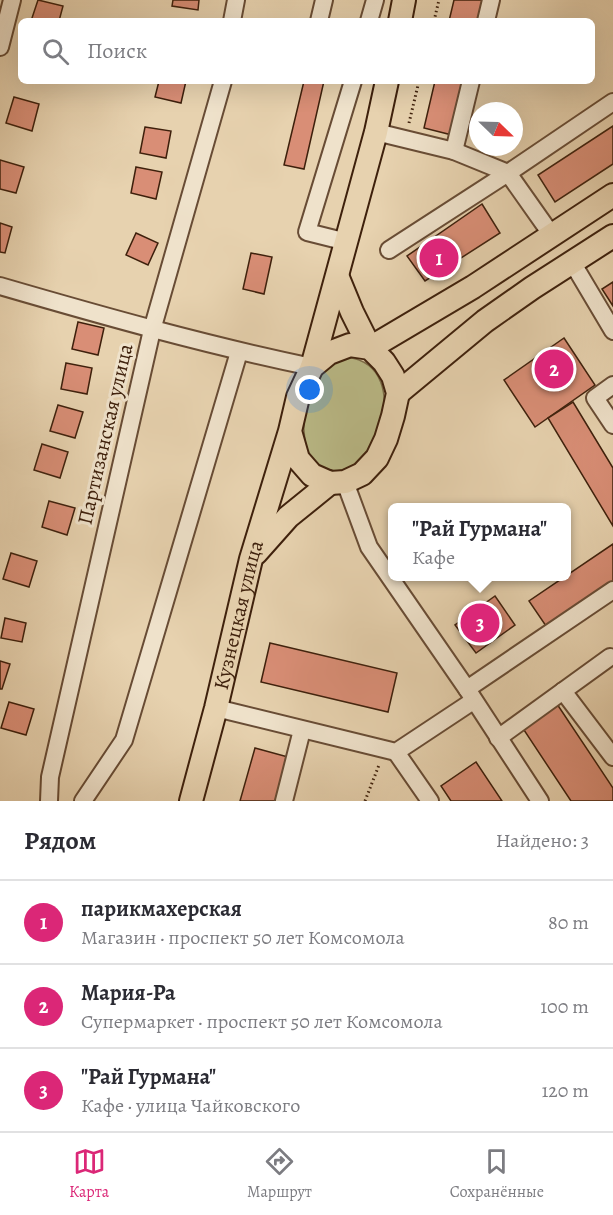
<!DOCTYPE html>
<html lang="ru">
<meta charset="utf-8">
<style>
body{margin:0;font-family:Alegreya,serif;background:#f2f2f3;color:#2b2b33}
.compass{position:absolute;left:469px;top:102px;width:54px;height:54px;border-radius:50%;background:#fff;box-shadow:0 6px 24px #0002;rotate:113deg}
.you{position:absolute;left:310px;top:390px;width:21px;height:21px;margin:-15px;border:4px solid #fff;border-radius:50%;background:#1a73e8;box-shadow:0 0 0 9px #1a73e833}
.badge{display:grid;place-items:center;width:39px;height:39px;border-radius:50%;background:#db2777;color:#fff;font-size:20px;font-weight:700}
.pin{position:absolute;translate:-50% -50%;border:3px solid #fff;box-shadow:0 2px 6px #0006}
.popup{position:absolute;left:388px;top:503px;width:183px;height:78px;box-sizing:border-box;display:grid;place-content:center;border-radius:9px;background:#fff;filter:drop-shadow(0 2px 4px #0005);font-size:20px;white-space:nowrap;color:#7c7c81}
.popup b{font-size:22px;color:#2b2b33}
.popup::after{content:'';position:absolute;left:50%;top:100%;margin-left:-12px;border:12px solid transparent;border-top-color:#fff}
.list{margin:0;padding:0;list-style:none}
h2{display:flex;justify-content:space-between;align-items:center;height:78px;margin:0;padding:0 24px;font-size:26px}
h2 small{font-size:20px;font-weight:400;color:#7c7c81}
.list li{display:grid;grid-template-columns:39px 1fr auto;gap:18px;align-items:center;box-sizing:border-box;height:84px;padding:0 24px;border-top:2px solid #e1e1e2}
.list b{display:block;font-size:22px;white-space:nowrap}
.list p{margin:0;font-size:20px;white-space:nowrap;color:#7c7c81}
.list em{font-size:20px;font-style:normal;color:#7c7c81}
.icon{flex:none;width:33px;height:33px;fill:none;stroke:currentColor;stroke-width:2;stroke-linecap:round;stroke-linejoin:round}
.map{position:relative;flex:none;width:613px;height:801px;overflow:hidden}
.search{position:absolute;background:#fff;box-shadow:0 6px 24px #0002;left:18px;right:18px;top:18px;height:66px;display:flex;align-items:center;gap:15px;box-sizing:border-box;padding:0 21px;border-radius:9px;color:#7c7c81;font-size:22px}
.sheet{height:330px;background:#fff}
nav{display:flex;justify-content:space-around;align-items:center;box-sizing:border-box;height:84px;border-top:2px solid #e1e1e2;background:#fff;font-size:16px;color:#7c7c81}
nav a{display:grid;justify-items:center;gap:3px}
nav .on{color:#db2777}
.map>svg:first-child{display:block}
</style>
<div class="map">
<svg width="613" height="801" viewBox="0 0 613 801">
<rect width="100%" height="100%" fill="#e7d2af"/>
<filter id="stains"><feTurbulence type="fractalNoise" baseFrequency=".00333" numOctaves="4"/><feColorMatrix values="0 0 0 0 .2 0 0 0 0 .09 0 0 0 0 .02 0 0 0 .5 -.17"/></filter>
<radialGradient id="worn" r=".72"><stop offset=".6" stop-color="#630" stop-opacity="0"/><stop offset="1" stop-color="#630" stop-opacity=".3"/></radialGradient>
<path fill="#baba87" stroke="#7c6d4a" stroke-width="1.5" d="M347 357C420 367 371 494 322 467 312 462 307 452 305 441 300 411 314 366 347 357Z"/>
<g fill="#d98e76" stroke="#3e200c" stroke-width="1.5">
<path d="M38 0 63 6 59 21H31Z"/>
<path d="M173 0H199L198 10 172 6Z"/>
<path d="M454 0H484L479 21H449Z"/>
<path d="M159 81H186L181 103 155 97Z"/>
<path d="M304 81H324L304 169 284 165Z"/>
<path d="M435 81H465L452 135 424 128Z"/>
<path d="M14 97 39 104 32 131 6 123Z"/>
<path d="M613 126V164L555 202 538 175Z"/>
<path d="M145 127 171 131 166 158 140 153Z"/>
<path d="M0 160 24 167 16 193 0 189Z"/>
<path d="M136 167 162 172 156 199 131 193Z"/>
<path d="M482 204 500 233 425 281 407 256Z"/>
<path d="M0 223 12 227 5 253 0 252Z"/>
<path d="M136 233 158 243 148 265 126 255Z"/>
<path d="M251 253 272 257 264 294 243 289Z"/>
<path d="M613 282V306L602 289Z"/>
<path d="M78 322 104 328 98 355 72 349Z"/>
<path d="M564 338 595 385 535 427 504 380Z"/>
<path d="M66 363 92 368 87 394 61 389Z"/>
<path d="M573 402 613 468V526L548 418Z"/>
<path d="M58 405 83 412 75 438 50 431Z"/>
<path d="M42 444 68 452 60 478 34 470Z"/>
<path d="M49 501 75 508 67 535 42 527Z"/>
<path d="M613 544V581L546 626 529 601Z"/>
<path d="M11 553 37 561 29 587 3 579Z"/>
<path d="M495 596 515 625 476 653 455 625Z"/>
<path d="M5 618 26 623 22 642 1 638Z"/>
<path d="M270 643 397 673 388 712 261 682Z"/>
<path d="M0 661 10 664 2 689H0Z"/>
<path d="M9 702 34 709 26 735 1 728Z"/>
<path d="M557 704 613 788V801H571L522 727Z"/>
<path d="M255 748 288 757 275 801H240Z"/>
<path d="M476 762 502 801H451L441 786Z"/>
</g>
<g fill="none" stroke-linecap="round" stroke-linejoin="round">
<g stroke="#684c35" stroke-width="20">
<g id="minor">
<path d="M232 21 236 0"/>
<path d="M319 21 324 0"/>
<path d="M369 21 375 0"/>
<path d="M486 21 491 0"/>
<path d="M0 47 12 0"/>
<path d="M376 132 454 151 508 173 551 234"/>
<path d="M454 151 471 81"/>
<path d="M347 242 307 232 353 81"/>
<path d="M389 250 508 173 613 102"/>
<path d="M572 262 613 331"/>
<path d="M0 286C103 316 206 345 312 367"/>
<path d="M613 385 595 398 613 425"/>
<path d="M345 482 369 547 467 689 540 801"/>
<path d="M467 689 613 590"/>
<path d="M563 691 613 757"/>
<path d="M216 708 396 752 473 701"/>
<path d="M498 738 610 657"/>
<path d="M396 752 430 801"/>
<path d="M49 801 50 777 152 330 223 81"/>
<path d="M83 801 124 740 239 352"/>
<path d="M284 801 302 730"/>
</g>
</g>
<g stroke="#3e200c" stroke-width="26">
<g id="major">
<path d="M400 21 404 0"/>
<path d="M338 278 352 312 370 348 473 287 613 195"/>
<path d="M312 367 376 132 387 81"/>
<path d="M398 393 485 321 532 288 613 236"/>
<path d="M256 553 288 517 330 483"/>
<path id="s1" d="M191 801 216 708 251 559 290 431 298 397 312 367 329 353 350 345 370 348 384 362 393 376 398 393 393 416 386 439 377 458 362 474 345 482 330 483 312 475 298 459 290 431"/>
</g>
</g>
<g stroke="#3e200c" stroke-width="3" stroke-dasharray="1.5 3" stroke-linecap="butt">
<path d="M434 21 439 0"/>
<path d="M409 123 419 81"/>
<path d="M365 801 379 765"/>
</g>
<use href="#minor" stroke="#efe2cb" stroke-width="16"/>
<use href="#major" stroke="#e7d2af" stroke-width="22"/>
</g>
<g text-anchor="middle" stroke-width="6" stroke-linejoin="round" paint-order="stroke">
<g font-size="21" fill="#3e200c" stroke="#efe2cb">
<text transform="translate(105 434) rotate(-77)" y="7">Партизанская улица</text>
<text dy="7" stroke="none"><textPath href="#s1" startOffset="192">Кузнецкая улица</textPath></text>
</g>
</g>
<rect width="100%" height="100%" filter="url(#stains)"/>
<rect width="100%" height="100%" fill="url(#worn)"/>
</svg>
<svg class="compass" viewBox="-18 -18 36 36"><path d="M0-13l5 13h-10z" fill="#e53935"/><path d="M0 13l5-13h-10z" fill="#7c7c81"/></svg>
<div class="you"></div>
<div class="pin badge" style="left:439px;top:258px">1</div>
<div class="pin badge" style="left:554px;top:369px">2</div>
<div class="pin badge" style="left:480px;top:623px">3</div>
<div class="popup"><b>&quot;Рай Гурмана&quot;</b>Кафе</div>
<div class="search"><svg class="icon" aria-label="search" viewBox="0 0 24 24"><circle cx="10" cy="10" r="6"/><path d="M15 15l6 6"/></svg>Поиск</div>
</div>
<section class="sheet">
<h2>Рядом<small>Найдено: 3</small></h2>
<ul class="list">
<li><span class="badge">1</span><div><b>парикмахерская</b><p>Магазин · проспект 50 лет Комсомола</p></div><em>80 m</em></li>
<li><span class="badge">2</span><div><b>Мария-Ра</b><p>Супермаркет · проспект 50 лет Комсомола</p></div><em>100 m</em></li>
<li><span class="badge">3</span><div><b>&quot;Рай Гурмана&quot;</b><p>Кафе · улица Чайковского</p></div><em>120 m</em></li>
</ul>
</section>
<nav>
<a class="on"><svg class="icon" aria-label="map" viewBox="0 0 24 24"><path d="M3 6l6-2 6 2 6-2v14l-6 2-6-2-6 2zM9 4v14M15 6v14"/></svg>Карта</a>
<a><svg class="icon" aria-label="directions" viewBox="0 0 24 24"><path d="M12 3l9 9-9 9-9-9zM9 14v-3h6M13 9l2 2-2 2"/></svg>Маршрут</a>
<a><svg class="icon" aria-label="saved" viewBox="0 0 24 24"><path d="M7 4h10v16l-5-4-5 4z"/></svg>Сохранённые</a>
</nav>
